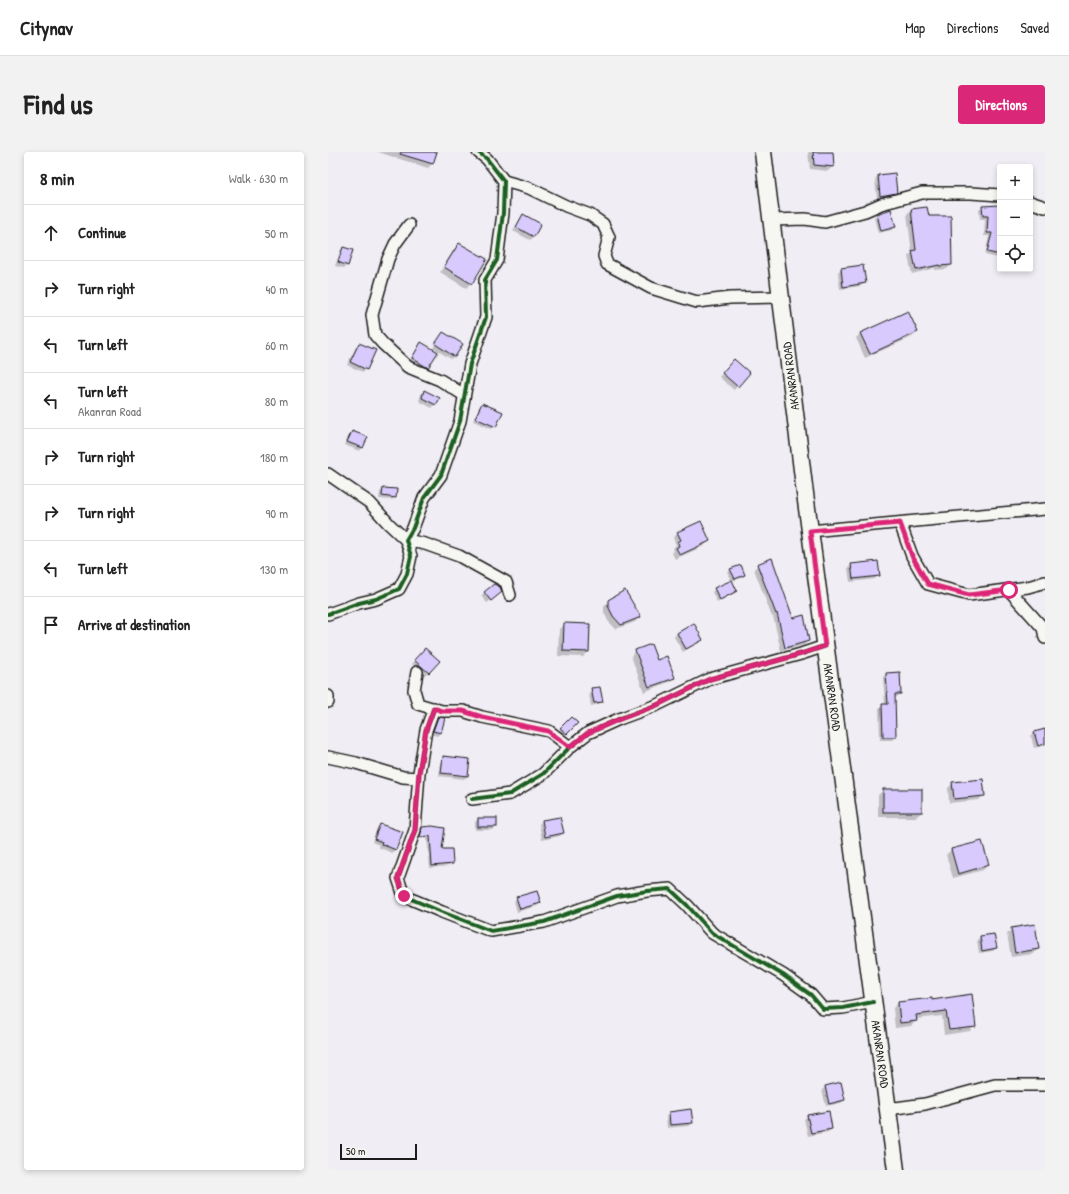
<!DOCTYPE html>
<meta charset="utf-8">
<style>
body{margin:0;font-family:"Patrick Hand",sans-serif;background:#f2f2f2;color:#222}
.controls{position:absolute;right:12px;top:12px;display:grid;overflow:hidden;border-radius:4px;box-shadow:0 2px 6px #0003}
.controls button{width:36px;height:36px;display:grid;place-items:center;padding:0;border:0;border-bottom:1px solid #e0e0e0;background:#fff;color:#222;font:20px sans-serif}
.scale{position:absolute;left:12px;bottom:10px;width:77px;box-sizing:border-box;padding-left:4px;border:2px solid #1c1c1c;border-top:0;font-size:11px;line-height:14px;white-space:nowrap;color:#1c1c1c;-webkit-text-stroke:3px #f6f6f2;paint-order:stroke}
.stop{position:absolute;width:12px;height:12px;margin:-9px;border:3px solid #db2777;border-radius:50%;background:#fff}
.stop.end{background:#db2777;border-color:#fff;box-shadow:0 1px 4px #0008}
.list{margin:0;padding:0;list-style:none}
h2{display:flex;justify-content:space-between;align-items:center;height:52px;margin:0;padding:0 16px;font-size:17px}
h2 small{font-size:13px;font-weight:400;color:#767676}
.list li{display:grid;grid-template-columns:26px 1fr auto;gap:12px;align-items:center;box-sizing:border-box;height:56px;padding:0 16px;border-top:1px solid #e0e0e0}
.list b{display:block;font-size:15px;white-space:nowrap}
.list p{margin:0;font-size:13px;white-space:nowrap;color:#767676}
.list em{font-size:13px;font-style:normal;color:#767676}
.icon{flex:none;width:22px;height:22px;fill:none;stroke:currentColor;stroke-width:2;stroke-linecap:round;stroke-linejoin:round}
.map{position:relative;flex:none;width:717px;height:1018px;overflow:hidden;border-radius:4px}
header{display:flex;align-items:center;gap:24px;box-sizing:border-box;height:56px;padding:0 20px;background:#fff;border-bottom:1px solid #e0e0e0}
header strong{font-size:19px}
nav{display:flex;gap:22px;margin-inline-start:auto;font-size:14px}
.intro{display:flex;align-items:center;justify-content:space-between;box-sizing:border-box;height:96px;padding:0 24px}
h1{margin:0;font-size:28px}
.button{padding:10px 18px;border-radius:4px;background:#db2777;color:#fff;font-size:14px;font-weight:700}
main{display:flex;gap:24px;padding:0 24px}
aside{flex:1;background:#fff;border-radius:4px;box-shadow:0 2px 6px #0003}
.map>svg:first-child{display:block}
</style>
<header>
<strong>Citynav</strong>
<nav><a>Map</a><a>Directions</a><a>Saved</a></nav>
</header>
<div class="intro"><h1>Find us</h1><a class="button">Directions</a></div>
<main>
<aside>
<h2>8 min<small>Walk · 630 m</small></h2>
<ul class="list">
<li><svg class="icon" aria-label="ahead" viewBox="0 0 24 24"><path d="M12 20V5M6 11l6-6 6 6"/></svg><div><b>Continue</b></div><em>50 m</em></li>
<li><svg class="icon" aria-label="right" viewBox="0 0 24 24"><path d="M7 20v-9h11M14 6l5 5-5 5"/></svg><div><b>Turn right</b></div><em>40 m</em></li>
<li><svg class="icon" aria-label="left" viewBox="0 0 24 24"><path d="M17 20v-9H6M10 6l-5 5 5 5"/></svg><div><b>Turn left</b></div><em>60 m</em></li>
<li><svg class="icon" aria-label="left" viewBox="0 0 24 24"><path d="M17 20v-9H6M10 6l-5 5 5 5"/></svg><div><b>Turn left</b><p>Akanran Road</p></div><em>80 m</em></li>
<li><svg class="icon" aria-label="right" viewBox="0 0 24 24"><path d="M7 20v-9h11M14 6l5 5-5 5"/></svg><div><b>Turn right</b></div><em>180 m</em></li>
<li><svg class="icon" aria-label="right" viewBox="0 0 24 24"><path d="M7 20v-9h11M14 6l5 5-5 5"/></svg><div><b>Turn right</b></div><em>90 m</em></li>
<li><svg class="icon" aria-label="left" viewBox="0 0 24 24"><path d="M17 20v-9H6M10 6l-5 5 5 5"/></svg><div><b>Turn left</b></div><em>130 m</em></li>
<li><svg class="icon" aria-label="arrive" viewBox="0 0 24 24"><path d="M6 21V4h12l-3 4 3 4H6"/></svg><div><b>Arrive at destination</b></div></li>
</ul>
</aside>
<div class="map">
<svg width="717" height="1018" viewBox="0 0 717 1018">
<rect width="100%" height="100%" fill="#f0edf4"/>
<filter id="ink" filterUnits="userSpaceOnUse"><feTurbulence type="fractalNoise" baseFrequency=".025" numOctaves="2"/><feDisplacementMap in="SourceGraphic" scale="8" xChannelSelector="R" yChannelSelector="G"/><feConvolveMatrix kernelMatrix="1 2 1 2 8 2 1 2 1" color-interpolation-filters="sRGB"/></filter>
<g filter="url(#ink)">
<g fill="#0003">
<path d="M50 0H108L105 11 100 16Z"/>
<path d="M480 0H504L505 14 500 19 482 17Z"/>
<path d="M550 24 568 40 565 43 549 46 547 27Z"/>
<path d="M672 54V104L670 106 657 103 661 84H656L657 67H652L651 58 655 55Z"/>
<path d="M583 58 600 65 623 113 619 117 607 118V116L584 122 580 104 584 101 579 62Z"/>
<path d="M549 62 567 74 564 78 550 81 546 66Z"/>
<path d="M195 64 206 85 202 88 185 79 192 67Z"/>
<path d="M131 92 143 131 138 136 112 120 126 97Z"/>
<path d="M15 96 19 113 16 116 7 114 12 99Z"/>
<path d="M534 114 537 131 533 134 512 137 510 120 513 117Z"/>
<path d="M589 180 584 185 537 206 528 186 533 181Z"/>
<path d="M115 181 126 204 123 207 105 196Z"/>
<path d="M93 191 100 215 96 218 81 209Z"/>
<path d="M31 192 38 217 35 220 19 213 28 195Z"/>
<path d="M406 209 421 221 406 238 391 225Z"/>
<path d="M96 239 111 247 104 256 91 249 93 242Z"/>
<path d="M154 252 168 274 164 277 145 269 151 255Z"/>
<path d="M24 280 38 286 34 296 31 299 17 293 21 283Z"/>
<path d="M55 337 67 345 64 348 51 347 52 340Z"/>
<path d="M350 381 381 389 376 394 347 407 344 401 346 399 345 396 348 393 345 386Z"/>
<path d="M430 413 465 468 480 489 476 493 453 499 445 464 444 465 426 417Z"/>
<path d="M524 413 550 423 547 427 522 430 520 416Z"/>
<path d="M403 417 416 423 413 426 403 429 408 439 405 442 389 450 384 440 387 437 403 429 400 421Z"/>
<path d="M156 441 169 443 159 451 153 444Z"/>
<path d="M281 449 312 465 307 470 288 477 280 469 276 460V454Z"/>
<path d="M237 472 260 500 255 505 230 504 231 477Z"/>
<path d="M349 481 374 488 355 500 346 485Z"/>
<path d="M97 497 110 509 97 523 84 512Z"/>
<path d="M308 499 328 509 346 525 341 530 316 540 303 504Z"/>
<path d="M558 522 572 541 569 545H566L567 585 564 588H552L551 556 557 553 555 525Z"/>
<path d="M264 537 274 549 271 552 263 554 261 541Z"/>
<path d="M110 566 116 567 112 581 109 584 102 582 107 570Z"/>
<path d="M243 566 249 571 235 585 230 580Z"/>
<path d="M717 578V593L706 596 703 584 706 581Z"/>
<path d="M116 605 139 624 136 627 111 624 113 608Z"/>
<path d="M625 631 656 643 651 648 621 651 620 636Z"/>
<path d="M556 638 594 660 588 665H550V643Z"/>
<path d="M231 666 235 681 232 684 214 688 211 672 214 669Z"/>
<path d="M150 667 168 675 165 678H147V670Z"/>
<path d="M52 673 68 697 64 701 50 695 51 693 44 690 49 676Z"/>
<path d="M95 676 116 677 113 699 124 711 121 714 102 716 99 686 90 687 92 679Z"/>
<path d="M654 690 660 713 655 718 625 726 618 703 623 698Z"/>
<path d="M189 746 212 751 209 754 189 760 186 749Z"/>
<path d="M684 777 710 797 705 802 683 805 679 782Z"/>
<path d="M652 785 668 796 665 799 651 801 649 788Z"/>
<path d="M603 849 647 874 642 879 616 883 614 864 588 867V869L583 874 567 876 565 856 570 851Z"/>
<path d="M512 932 516 948 513 951 498 954 494 938 497 935Z"/>
<path d="M362 958 364 971 361 974 339 976 338 964 341 961Z"/>
<path d="M480 964 503 977 500 980 480 984 476 967Z"/>
</g>
<g fill="#d8cafc" stroke="#1c1c1c">
<path d="M73 0H109L105 12 72 2Z"/>
<path d="M485 0H505L506 15 486 13Z"/>
<path d="M567 21 569 41 552 44 550 23Z"/>
<path d="M672 53V103L659 100 664 81H659L660 64H655L654 54Z"/>
<path d="M599 55 601 64H623L624 113 611 114V113L588 118 584 99 588 98 583 57Z"/>
<path d="M563 57 568 75 553 79 549 62Z"/>
<path d="M195 62 213 72 206 85 188 75Z"/>
<path d="M131 91 159 107 144 132 116 115Z"/>
<path d="M15 95 25 98 20 114 10 110Z"/>
<path d="M535 113 538 131 515 135 513 116Z"/>
<path d="M580 159 590 180 542 202 532 181Z"/>
<path d="M115 180 135 192 127 205 107 192Z"/>
<path d="M93 190 110 200 100 216 84 206Z"/>
<path d="M31 191 48 198 39 218 22 210Z"/>
<path d="M406 207 422 221 410 235 394 221Z"/>
<path d="M96 238 112 246 108 253 94 246Z"/>
<path d="M154 251 175 260 168 275 147 266Z"/>
<path d="M24 279 40 285 35 296 19 290Z"/>
<path d="M55 336 69 337 68 346 54 344Z"/>
<path d="M373 369 382 389 352 403 348 396 351 394 350 390 353 388 349 380Z"/>
<path d="M444 406 465 466 476 463 481 489 457 496 449 461 448 462 429 412Z"/>
<path d="M550 409 552 424 525 427 523 412Z"/>
<path d="M413 413 417 423 407 427 402 417Z"/>
<path d="M404 428 409 439 392 448 386 436Z"/>
<path d="M166 432 172 435 174 440 163 449 156 440Z"/>
<path d="M297 438 313 465 293 473 285 464 280 454V448Z"/>
<path d="M236 471 262 472 261 500 235 499Z"/>
<path d="M366 471 375 488 358 497 349 481Z"/>
<path d="M323 492 329 508 339 504 347 526 321 535 307 498Z"/>
<path d="M97 496 112 509 101 521 86 508Z"/>
<path d="M572 520 573 542H567L568 585H555L554 552H560L558 521Z"/>
<path d="M272 535 275 550 266 551 263 536Z"/>
<path d="M110 565 117 566 113 581 105 579Z"/>
<path d="M243 565 250 571 239 582 232 576Z"/>
<path d="M717 577V592L710 594 706 580Z"/>
<path d="M115 604 142 607 140 624 113 621Z"/>
<path d="M655 627 657 644 626 647 624 630Z"/>
<rect x="555" y="637" width="39" height="23"/>
<path d="M232 665 236 681 217 685 214 668Z"/>
<rect x="150" y="666" width="19" height="9"/>
<path d="M52 672 75 680 68 698 53 692 54 690 46 687Z"/>
<path d="M104 674 117 676 114 697H124L125 712 104 714 102 684 92 685 94 675Z"/>
<path d="M654 689 661 713 630 722 623 697Z"/>
<path d="M209 739 213 751 192 757 188 745Z"/>
<path d="M707 772 711 797 687 801 683 776Z"/>
<path d="M666 782 669 796 654 799 652 784Z"/>
<path d="M644 842 648 875 621 878 618 859 588 863 589 869 572 871 570 850 604 846V848Z"/>
<path d="M513 930 517 948 501 952 497 934Z"/>
<path d="M363 957 365 971 342 973 341 960Z"/>
<path d="M501 959 504 977 483 981 479 963Z"/>
</g>
<g fill="none" stroke-linecap="round" stroke-linejoin="round">
<g stroke="#1c1c1c" stroke-width="14">
<g id="minor">
<path d="M176 29 201 36 238 54 262 63 275 72 281 85 276 104 279 112 323 136 369 150 402 146 453 145"/>
<path d="M702 50 717 55"/>
<path d="M444 68 477 67 497 70 537 59 553 52 594 41H643L672 43"/>
<path d="M81 73 67 92 60 107 44 163 47 183 55 192 80 215 112 228 136 243"/>
<path d="M0 322 42 351 61 372 78 388 97 392 131 404 178 430 182 443"/>
<path d="M572 371 584 404 600 432 641 443 700 435 717 430"/>
<path d="M482 379 717 357"/>
<path d="M681 438 715 476 717 486"/>
<path d="M0 462 31 451 48 447 71 437 79 422 83 404 78 388 85 376 96 346 113 323 132 269 142 212 158 165 157 128 169 108 175 61 176 29 159 7 150 0"/>
<path d="M89 520 86 538 90 552 114 559H135L154 565 221 579 242 595"/>
<path d="M0 544V550"/>
<path d="M106 556 98 578 91 621 87 678 70 726 76 744 114 760 163 779 216 770 289 744 319 739 342 737 359 753 384 781 455 823 483 843 495 857 515 856 545 850"/>
<path d="M0 605 28 611 75 625 90 626"/>
<path d="M144 647 182 642 215 622 242 595 260 581 291 567 329 553 382 527 473 502 497 494"/>
<path d="M560 957 597 952 667 933H717"/>
</g>
</g>
<g stroke="#1c1c1c" stroke-width="19">
<path id="secondary" d="M435 0 476 334 568 1018"/>
</g>
<use href="#minor" stroke="#f6f6f2" stroke-width="11"/>
<use href="#secondary" stroke="#f6f6f2" stroke-width="16"/>
<g stroke="#f6f6f2" stroke-width="6">
<g id="cycleway">
<path d="M0 462 31 451 48 447 71 437 79 422 83 404 78 388 85 376 96 346 113 323 132 269 142 212 158 165 157 128 169 108 175 61 176 29 159 7 150 0"/>
<path d="M106 556 98 578 91 621 87 678 70 726 76 744 114 760 163 779 216 770 289 744 319 739 342 737 359 753 384 781 455 823 483 843 495 857 515 856 545 850"/>
<path d="M144 647 182 642 215 622 242 595 260 581 291 567 329 553 382 527 473 502 497 494"/>
</g>
</g>
<use href="#cycleway" stroke="#1b5e20" stroke-width="4"/>
</g>
</g>
<g fill="none" stroke-linecap="round" stroke-linejoin="round" filter="url(#ink)">
<path stroke="#db2777" stroke-width="5" d="M76 744 70 726 87 678 91 621 98 578 106 556 114 559H135L154 565 220 579 242 595 260 581 292 567 329 553 382 527 473 502 497 494 482 379 572 371 584 404 600 432 641 443 681 438"/>
</g>
<g text-anchor="middle" stroke-width="3" stroke-linejoin="round" paint-order="stroke">
<g font-size="12" fill="#1c1c1c" stroke="#f6f6f2">
<text transform="translate(463 224) rotate(-97)" y="4">AKANRAN ROAD</text>
<text transform="translate(504 545) rotate(82)" y="4">AKANRAN ROAD</text>
<text transform="translate(552 902) rotate(82)" y="4">AKANRAN ROAD</text>
</g>
</g>
</svg>
<div class="controls">
<button>+</button>
<button>−</button>
<button><svg class="icon" aria-label="locate" viewBox="0 0 24 24"><circle cx="12" cy="12" r="6"/><path d="M12 2v4M12 18v4M2 12h4M18 12h4"/></svg></button>
</div>
<div class="scale">50 m</div>
<div class="stop" style="left:681px;top:438px"></div>
<div class="stop end" style="left:76px;top:744px"></div>
</div>
</main>
